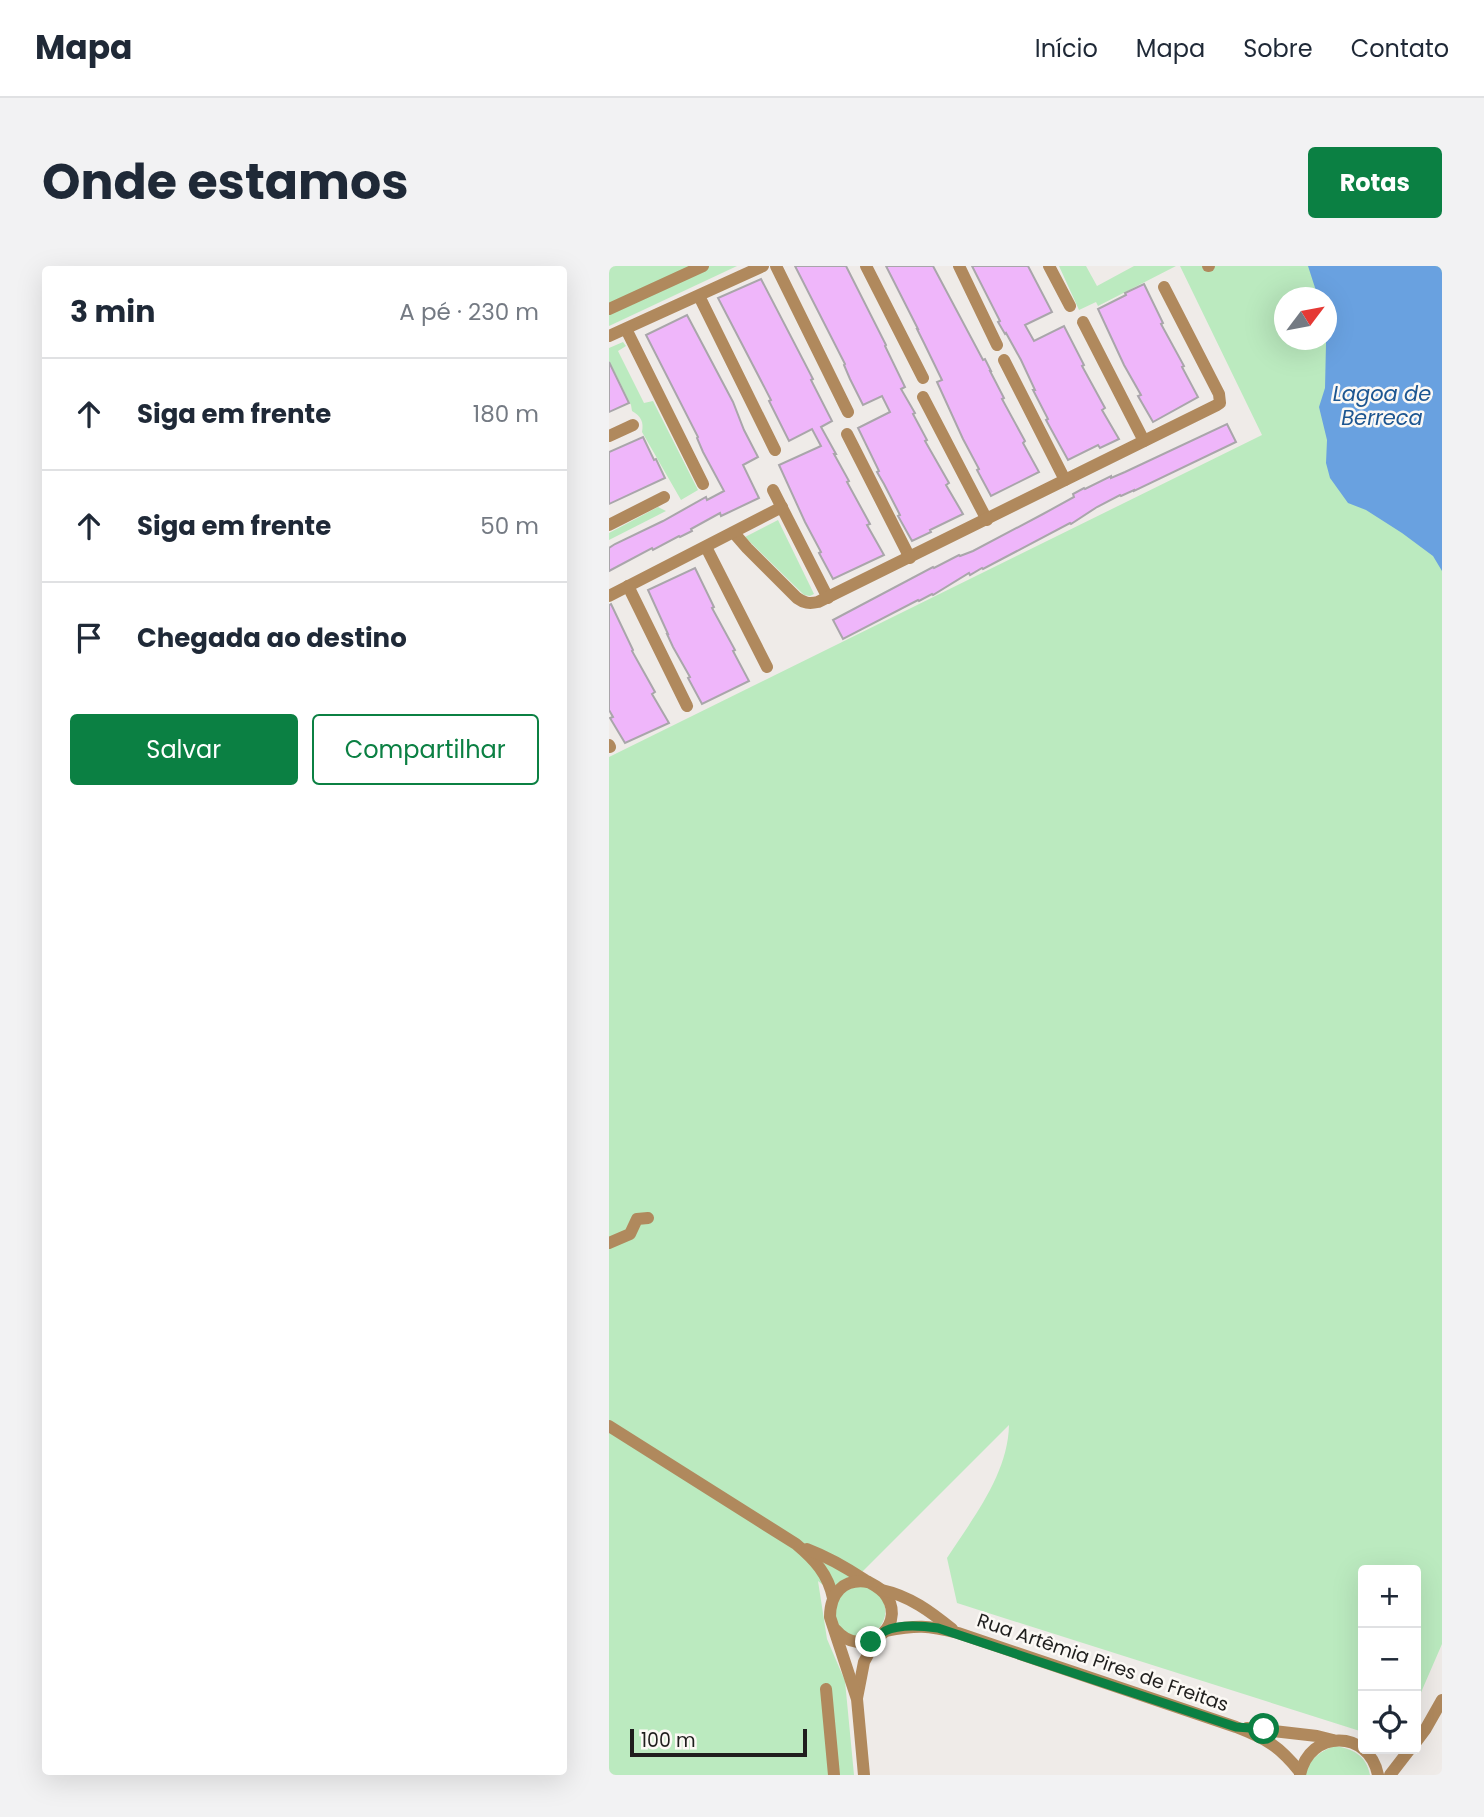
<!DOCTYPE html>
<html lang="pt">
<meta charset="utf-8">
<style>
body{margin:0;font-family:Poppins,sans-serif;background:#f2f2f3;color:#1f2937}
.controls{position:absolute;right:21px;bottom:21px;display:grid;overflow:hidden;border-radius:7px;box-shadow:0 7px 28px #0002}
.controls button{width:63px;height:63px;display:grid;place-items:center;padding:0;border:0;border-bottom:2px solid #e0e1e3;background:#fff;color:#1f2937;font:35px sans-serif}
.compass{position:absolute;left:665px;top:21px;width:63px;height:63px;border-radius:50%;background:#fff;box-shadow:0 7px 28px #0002;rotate:58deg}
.scale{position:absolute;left:21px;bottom:18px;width:177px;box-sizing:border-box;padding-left:7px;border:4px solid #1f1e1d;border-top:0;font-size:19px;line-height:24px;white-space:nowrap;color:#1f1e1d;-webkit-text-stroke:5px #fcf9f5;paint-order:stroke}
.stop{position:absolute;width:21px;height:21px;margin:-16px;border:5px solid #0b8043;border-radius:50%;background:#fff}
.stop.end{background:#0b8043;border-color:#fff;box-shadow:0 2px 7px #0008}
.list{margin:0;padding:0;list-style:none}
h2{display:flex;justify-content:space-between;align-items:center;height:91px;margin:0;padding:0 28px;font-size:30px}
h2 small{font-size:23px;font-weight:400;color:#747a83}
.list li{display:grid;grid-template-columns:46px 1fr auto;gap:21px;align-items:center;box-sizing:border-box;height:112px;padding:0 28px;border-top:2px solid #e0e1e3}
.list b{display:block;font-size:26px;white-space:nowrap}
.list em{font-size:23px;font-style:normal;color:#747a83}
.actions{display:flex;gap:14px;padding:21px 28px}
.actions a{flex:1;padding:16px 0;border:2px solid #0b8043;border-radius:7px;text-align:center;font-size:24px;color:#0b8043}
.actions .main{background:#0b8043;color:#fff}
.icon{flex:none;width:38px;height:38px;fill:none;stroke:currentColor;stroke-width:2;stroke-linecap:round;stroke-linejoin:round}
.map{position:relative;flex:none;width:833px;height:1509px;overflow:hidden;border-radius:7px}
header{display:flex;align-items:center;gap:42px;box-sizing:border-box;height:98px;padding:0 35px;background:#fff;border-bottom:2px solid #e0e1e3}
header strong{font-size:33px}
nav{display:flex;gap:38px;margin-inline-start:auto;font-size:24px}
.intro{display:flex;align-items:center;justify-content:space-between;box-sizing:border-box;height:168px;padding:0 42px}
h1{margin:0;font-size:49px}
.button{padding:18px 32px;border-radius:7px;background:#0b8043;color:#fff;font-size:24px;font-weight:700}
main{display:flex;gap:42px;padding:0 42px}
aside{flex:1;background:#fff;border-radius:7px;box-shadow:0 7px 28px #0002}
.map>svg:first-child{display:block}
</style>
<header>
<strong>Mapa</strong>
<nav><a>Início</a><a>Mapa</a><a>Sobre</a><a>Contato</a></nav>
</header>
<div class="intro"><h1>Onde estamos</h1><a class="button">Rotas</a></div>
<main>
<aside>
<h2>3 min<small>A pé · 230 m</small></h2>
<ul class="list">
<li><svg class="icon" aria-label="ahead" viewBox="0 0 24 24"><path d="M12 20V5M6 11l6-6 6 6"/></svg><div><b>Siga em frente</b></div><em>180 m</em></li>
<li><svg class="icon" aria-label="ahead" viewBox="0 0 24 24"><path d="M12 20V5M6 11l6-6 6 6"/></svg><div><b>Siga em frente</b></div><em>50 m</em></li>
<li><svg class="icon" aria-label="arrive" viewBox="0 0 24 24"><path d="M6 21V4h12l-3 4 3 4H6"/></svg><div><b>Chegada ao destino</b></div></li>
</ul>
<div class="actions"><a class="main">Salvar</a><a>Compartilhar</a></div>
</aside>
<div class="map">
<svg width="833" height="1509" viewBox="0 0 833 1509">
<rect width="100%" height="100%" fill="#efebe8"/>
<g fill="#bbeabf" fill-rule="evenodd">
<path d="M0 0H128L0 60Z"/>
<path d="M450 0H477L488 20 525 0H567L489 40 487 36 470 44Z"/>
<path d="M571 0H833V1378L807 1438V1304H754V1466L348 1337 338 1292C364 1252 399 1208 400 1159L238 1321C243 1320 250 1318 255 1319 283 1327 284 1363 255 1370 248 1372 239 1370 234 1365 231 1361 228 1356 225 1351L228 1330 209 1315 218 1373 236 1415 245 1509H0V491L653 169ZM676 32H718V74H676Z"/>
<path d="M14 76 17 80 9 85 35 137 44 135 89 224 72 234 33 166C35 156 32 150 23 145L22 139 0 95V82Z"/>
<path d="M49 241 57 245 0 274V267Z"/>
<path d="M169 254 205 328 201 330 195 329 136 271Z"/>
<path d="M726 1480C744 1483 757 1489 761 1509H696C700 1493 711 1485 726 1480Z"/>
</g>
<path fill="#69a1e0" d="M699 0H833V305L824 290 793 267 757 244 739 237 721 212 717 197 718 174 710 141 716 122 718 32 709 31Z"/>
<g fill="#efb6fa" stroke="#a9a6aa" stroke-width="2">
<path d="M186 0H237L277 79 276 80 296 121 292 123 306 147 304 148 318 174 316 175 340 217 337 219 354 248 321 264 322 266 303 275 289 250 291 249 275 218 268 206 270 205 249 162 281 146 273 130 254 139 241 113 235 99 236 98Z"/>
<path d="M277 0H324L374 94 376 93 382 105H381L395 132 393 133 416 175 414 177 430 206 382 230 368 204 370 203 354 173 328 116 333 114 315 77 308 63H309Z"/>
<path d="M363 0H419L443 46 416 59 425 75 455 60 475 99 473 100 496 142 493 144 510 173 491 182 489 179 459 194 437 154 439 153 424 124H426L412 94 397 67 396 68 389 56 391 55Z"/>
<path d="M152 13 204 113 202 114 223 155 212 161 227 188H225L240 215 238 216 261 258 258 259 275 289 224 313 210 287 212 286 196 256 170 199 212 180 203 163 180 175 160 135 162 134 109 32Z"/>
<path d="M535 18 554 57 552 58 575 100 573 101 589 131 544 156 529 130 532 129 515 99 489 43 517 29 516 27Z"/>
<path d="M78 49 124 136 135 164 149 191 134 199 150 232 112 250 111 247 82 263 83 265 71 271 70 270 44 284 43 282 0 305V282L6 278 54 255 97 231 98 234 115 225 94 186 88 172 89 171 37 69Z"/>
<path d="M0 96 20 137 0 146Z"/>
<path d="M618 158 627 176 525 225V224L512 230 511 229 488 241 462 258 461 257 374 303 373 302 361 309 360 307 324 329 323 328 310 335 309 334 234 373 224 354 324 301 325 302 350 289 351 290 364 285 434 248 465 231 464 228 475 222 476 223 502 210V212L516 206Z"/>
<path d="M34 171 45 194 47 193 56 212 0 238V186Z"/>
<path d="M86 302 105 341 103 342 126 384 124 385 140 415 93 438 79 412 81 411 64 381 58 368H59L39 324Z"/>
<path d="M2 338 24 384 23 385 46 426 43 428 60 457 16 477 1 452 4 451 0 444V339Z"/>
</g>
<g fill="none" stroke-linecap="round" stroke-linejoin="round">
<g stroke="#b0895d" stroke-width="12">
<path d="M167 0 239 146"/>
<path d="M257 0 314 112"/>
<path d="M350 0 388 79"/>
<path d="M440 0 461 40"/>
<path d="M599 0H600"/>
<path d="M90 30 166 184"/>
<path d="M0 43 94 0"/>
<path d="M474 56 535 175"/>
<path d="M17 63 94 218"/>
<path d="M0 70 154 0"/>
<path d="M395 94 456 214"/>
<path d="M314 131 378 254"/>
<path d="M238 168 301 292"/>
<path d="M0 170 24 159"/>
<path d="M164 224 219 332"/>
<path d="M0 259 55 231"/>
<path d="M125 267 138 282 188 332C195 337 200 338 209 336L608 139 611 137 610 128 555 21"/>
<path d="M97 281 158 401"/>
<path d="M19 320 78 440"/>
<path d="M0 330 173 241"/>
<path d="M0 479 1 481"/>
<path d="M0 977 21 968 28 953 39 952"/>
<path d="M0 1160 187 1278C206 1294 219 1308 224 1332"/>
<path d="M198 1283C219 1291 238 1302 256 1314 264 1319 273 1322 278 1331 298 1363 252 1394 227 1364"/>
<path d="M273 1324C301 1330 322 1346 343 1363"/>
<path d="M276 1365C308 1359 318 1359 349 1367L627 1461C658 1473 670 1480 691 1506"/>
<path d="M217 1423 225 1509"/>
<path d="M248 1432 255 1396 268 1372"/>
<path d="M638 1462 708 1470 724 1474"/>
<path d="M807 1476 816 1464 833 1434"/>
<path d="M255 1509 248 1433 221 1351C221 1328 234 1312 259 1316"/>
<path d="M691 1509C700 1463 760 1463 769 1509"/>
<path d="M781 1509 801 1483"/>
</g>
</g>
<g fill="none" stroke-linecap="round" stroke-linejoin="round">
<path stroke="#0b8043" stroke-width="9" d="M262 1376C268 1373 271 1368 276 1365 290 1358 315 1360 329 1362L627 1461 655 1463"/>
</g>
<g text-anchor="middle" stroke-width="5" stroke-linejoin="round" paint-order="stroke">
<g font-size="19" fill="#1f1e1d" stroke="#fcf9f5">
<text transform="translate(494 1396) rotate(19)" y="7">Rua Artêmia Pires de Freitas</text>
</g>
<g font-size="21" font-style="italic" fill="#1d5691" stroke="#fcf9f5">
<text x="773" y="135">Lagoa de<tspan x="773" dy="24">Berreca</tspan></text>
</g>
</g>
</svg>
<div class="controls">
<button>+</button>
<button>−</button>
<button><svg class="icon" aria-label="locate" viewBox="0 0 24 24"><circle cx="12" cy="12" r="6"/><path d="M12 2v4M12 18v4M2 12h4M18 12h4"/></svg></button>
</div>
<svg class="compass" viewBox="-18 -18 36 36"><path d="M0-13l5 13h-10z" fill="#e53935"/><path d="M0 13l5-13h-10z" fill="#747a83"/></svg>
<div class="scale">100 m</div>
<div class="stop" style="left:655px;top:1463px"></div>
<div class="stop end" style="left:262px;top:1376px"></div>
</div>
</main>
